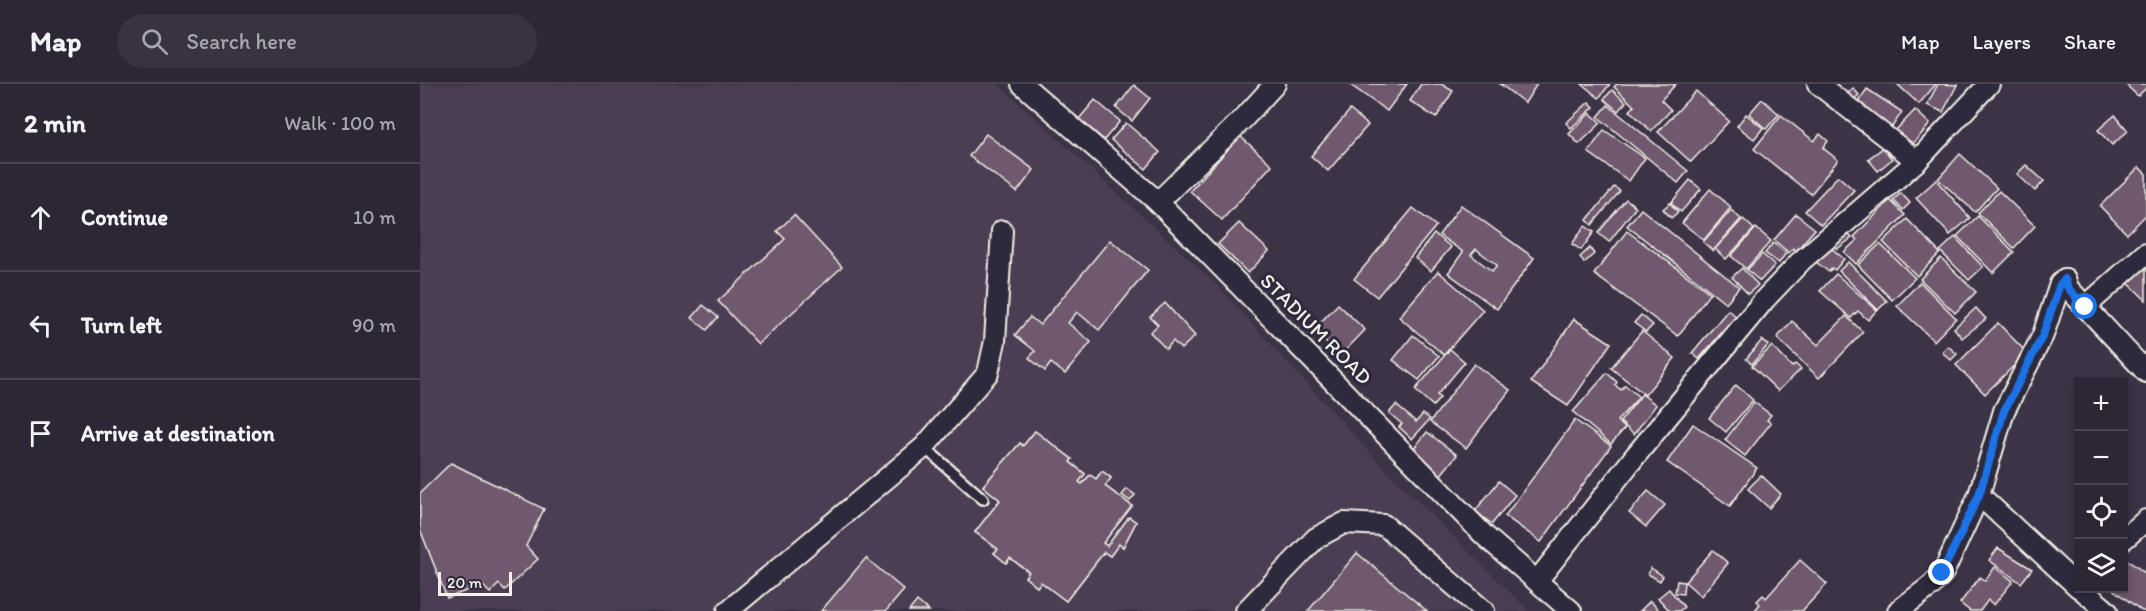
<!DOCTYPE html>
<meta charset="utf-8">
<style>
body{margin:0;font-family:Itim,sans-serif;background:#393241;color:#f1f3f6}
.controls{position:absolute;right:18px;bottom:18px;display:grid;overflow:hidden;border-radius:0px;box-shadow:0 3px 9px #0003}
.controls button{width:54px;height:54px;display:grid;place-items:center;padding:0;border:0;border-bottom:2px solid #484350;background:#2d2635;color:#f1f3f6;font:30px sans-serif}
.scale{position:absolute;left:18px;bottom:15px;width:74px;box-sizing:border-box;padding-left:6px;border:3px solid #f4f1e8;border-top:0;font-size:16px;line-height:21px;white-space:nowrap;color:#f4f1e8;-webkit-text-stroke:4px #2f2a3d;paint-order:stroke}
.stop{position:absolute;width:18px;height:18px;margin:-14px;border:4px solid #1a73e8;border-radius:50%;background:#fff}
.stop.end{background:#1a73e8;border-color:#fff;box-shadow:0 2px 6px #0008}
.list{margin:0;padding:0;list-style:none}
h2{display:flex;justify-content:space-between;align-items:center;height:78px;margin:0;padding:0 24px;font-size:26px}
h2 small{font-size:20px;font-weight:400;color:#a7a5ad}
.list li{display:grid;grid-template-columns:39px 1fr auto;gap:18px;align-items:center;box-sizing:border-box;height:108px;padding:0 24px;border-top:2px solid #484350}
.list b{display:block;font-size:22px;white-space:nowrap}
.list em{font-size:20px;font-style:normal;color:#a7a5ad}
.icon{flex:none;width:33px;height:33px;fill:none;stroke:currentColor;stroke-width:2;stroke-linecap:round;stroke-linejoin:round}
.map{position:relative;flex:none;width:1726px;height:527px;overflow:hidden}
header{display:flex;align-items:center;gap:36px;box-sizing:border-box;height:84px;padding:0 30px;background:#2d2635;border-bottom:2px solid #484350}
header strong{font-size:28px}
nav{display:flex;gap:33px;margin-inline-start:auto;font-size:21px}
.search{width:420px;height:54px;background:#393241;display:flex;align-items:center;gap:15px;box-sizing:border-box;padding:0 21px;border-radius:33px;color:#a7a5ad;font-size:22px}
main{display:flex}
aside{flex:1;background:#2d2635}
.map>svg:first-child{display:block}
</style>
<header>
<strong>Map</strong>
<div class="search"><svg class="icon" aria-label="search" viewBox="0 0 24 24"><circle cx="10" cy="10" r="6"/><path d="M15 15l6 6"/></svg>Search here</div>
<nav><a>Map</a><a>Layers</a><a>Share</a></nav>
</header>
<main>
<aside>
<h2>2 min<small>Walk · 100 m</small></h2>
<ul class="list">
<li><svg class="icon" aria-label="ahead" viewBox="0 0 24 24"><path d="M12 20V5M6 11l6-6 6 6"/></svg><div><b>Continue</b></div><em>10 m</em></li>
<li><svg class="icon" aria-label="left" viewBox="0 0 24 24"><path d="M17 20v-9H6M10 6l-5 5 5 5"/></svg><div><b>Turn left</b></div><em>90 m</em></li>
<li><svg class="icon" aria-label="arrive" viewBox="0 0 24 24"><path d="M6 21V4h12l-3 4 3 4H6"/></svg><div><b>Arrive at destination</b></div></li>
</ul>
</aside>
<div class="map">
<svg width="1726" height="527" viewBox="0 0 1726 527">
<rect width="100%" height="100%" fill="#3c3347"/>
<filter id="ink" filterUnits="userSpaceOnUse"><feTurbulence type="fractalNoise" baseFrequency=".0167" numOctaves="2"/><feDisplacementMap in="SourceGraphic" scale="12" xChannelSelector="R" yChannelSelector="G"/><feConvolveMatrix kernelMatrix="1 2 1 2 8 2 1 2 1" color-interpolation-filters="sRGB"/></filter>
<g filter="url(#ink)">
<path fill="#4b3e53" d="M0 0H578L794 198 960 380 1109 527H0Z"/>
<g fill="#6f596e" stroke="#f4f1e8" stroke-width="1.5" fill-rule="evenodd">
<path d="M929 0H987L967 27Z"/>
<path d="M1001 0H1021L1033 7 1016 34 990 17Z"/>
<path d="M1080 0H1117L1105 19Z"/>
<path d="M1162 0H1190L1179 14Z"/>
<path d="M1197 0H1256L1241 16 1251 26 1231 47 1210 27 1214 22 1194 3Z"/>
<path d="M1477 0H1516L1499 20Z"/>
<path d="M1518 0 1537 1 1523 28 1507 21Z"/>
<path d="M1705 0H1726V4L1718 12Z"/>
<path d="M714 1 730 14 712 37 696 24Z"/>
<path d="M1433 4 1439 11 1430 19 1424 13Z"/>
<path d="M1447 5 1482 28 1470 46 1435 22Z"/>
<path d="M1192 6 1206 18 1198 27 1184 15Z"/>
<path d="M1276 7 1309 37 1271 78 1238 48Z"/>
<path d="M1342 15 1359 30 1346 45 1329 30Z"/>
<path d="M675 16 700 37 684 56 659 35Z"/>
<path d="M1169 18 1174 23 1151 44 1146 39Z"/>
<path d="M1188 21 1268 87 1258 99 1178 33Z"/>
<path d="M930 26 948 41 908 87 891 72Z"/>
<path d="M1495 26 1510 40 1490 63 1474 48Z"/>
<path d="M1170 29 1181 39 1159 60 1149 50Z"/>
<path d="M1326 30 1343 44 1334 55 1317 42Z"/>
<path d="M1361 31 1394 57 1400 50 1408 57 1403 64 1418 76 1391 110 1334 65Z"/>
<path d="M1695 31 1708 47 1692 61 1678 46Z"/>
<path d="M706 39 740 68 726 85 691 56Z"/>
<path d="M1184 46 1225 74 1209 97 1168 68Z"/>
<path d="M566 50 614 86 597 108 549 72Z"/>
<path d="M820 52 852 81 802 136 770 107Z"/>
<path d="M1463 64 1472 75 1458 87 1448 75Z"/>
<path d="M1540 70 1577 104 1555 128 1518 95Z"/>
<path d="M1606 81 1624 97 1615 107 1597 90Z"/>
<path d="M1719 83 1726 90V131L1707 150 1680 122Z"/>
<path d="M1418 92 1434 106 1401 141 1385 127Z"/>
<path d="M1270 96 1281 105 1261 128 1251 119Z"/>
<path d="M1516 96 1550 134 1530 151 1496 114Z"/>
<path d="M1194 103 1200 107 1172 141 1167 136Z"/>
<path d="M1290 105 1311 123 1284 156 1262 139Z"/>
<path d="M1579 107 1615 142 1594 164 1558 129Z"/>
<path d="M1481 109 1490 119 1483 126 1473 116Z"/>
<path d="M1206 115 1216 123 1189 158 1178 149Z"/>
<path d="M1470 116 1485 131 1436 180 1424 168 1437 156 1434 153Z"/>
<path d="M1250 119 1258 128 1251 134 1243 125Z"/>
<path d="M1041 121 1114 174 1077 225 1028 189 1043 168 1019 151ZM1056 165 1077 181 1072 187 1051 171Z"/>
<path d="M993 124 1016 142 957 213 934 195Z"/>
<path d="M1221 125 1319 203 1306 219 1207 142Z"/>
<path d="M1311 126 1321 135 1293 167 1283 158Z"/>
<path d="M1376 130 1395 145 1376 167 1373 164 1369 169 1354 156Z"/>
<path d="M374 131 422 183 338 260 298 217 365 155 357 147Z"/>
<path d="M1558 132 1594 168 1573 189 1537 152Z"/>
<path d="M1323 135 1334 145 1306 175 1295 165Z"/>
<path d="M1487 135 1520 169 1497 192 1463 158Z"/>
<path d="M819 139 849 167 828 189 798 160Z"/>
<path d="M1165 142 1174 148 1161 166 1152 160Z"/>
<path d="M1336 144 1351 157 1326 185 1311 172Z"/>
<path d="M1207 147 1290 209 1258 252 1174 190Z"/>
<path d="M1014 150 1031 163 1011 187 995 174Z"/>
<path d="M1428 150 1432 154 1417 165 1414 161Z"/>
<path d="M1535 153 1563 183 1549 196 1520 167Z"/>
<path d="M690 156 728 186 679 246 657 228 648 239 671 258 645 290 631 279 625 287 609 274 615 267 595 251 610 233 620 241Z"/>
<path d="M1353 159 1366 169 1359 179 1345 169Z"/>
<path d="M1460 160 1495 194 1472 216 1438 181Z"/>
<path d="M1409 162 1424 175 1415 186 1412 184 1409 188 1396 178Z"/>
<path d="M1170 164 1174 170 1164 179 1160 173Z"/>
<path d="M1342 170 1355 181 1340 197 1327 186Z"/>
<path d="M1521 174 1556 208 1535 229 1500 195Z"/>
<path d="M1726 177V216L1706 197Z"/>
<path d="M1428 178 1467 217 1458 226 1419 187Z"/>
<path d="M1322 184 1338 201 1328 210 1312 193Z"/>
<path d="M1018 187 1063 226 1024 271 979 233Z"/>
<path d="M1416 190 1457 226 1448 236 1438 227 1431 234 1400 207Z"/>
<path d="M1500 198 1536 234 1514 257 1477 222Z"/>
<path d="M745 219 775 252 761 265 753 257 746 265 730 248 738 241 730 233Z"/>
<path d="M918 220 945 246 920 272 893 246Z"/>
<path d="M283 221 298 233 287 246 272 234Z"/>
<path d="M1556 224 1566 235 1542 254 1534 244Z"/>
<path d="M1308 226 1316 232 1279 275 1272 269Z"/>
<path d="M1221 231 1233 241 1226 248 1214 239Z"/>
<path d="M1426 232 1443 248 1399 294 1357 254 1372 237 1398 261Z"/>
<path d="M1154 235 1191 259 1148 322 1111 298Z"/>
<path d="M1578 239 1607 269 1565 310 1536 281Z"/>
<path d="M1222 247 1255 274 1225 311 1191 284Z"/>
<path d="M993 251 1019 272 999 296 973 276Z"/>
<path d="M1342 256 1348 261 1332 280 1326 275Z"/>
<path d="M1352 262 1372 283 1375 280 1381 285 1358 307 1332 282Z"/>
<path d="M1528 262 1537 270 1531 276 1522 268Z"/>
<path d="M1030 265 1045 278 1017 311 1020 314 1013 322 995 306Z"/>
<path d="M1054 280 1090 306 1046 364 1010 338Z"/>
<path d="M1187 289 1197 298 1195 301 1201 306 1205 301 1219 313 1197 337 1205 344 1191 360 1153 328Z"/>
<path d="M1316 301 1333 316 1306 348 1289 334Z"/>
<path d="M1222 310 1236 321 1214 350 1200 338Z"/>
<path d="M1334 318 1351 331 1347 336 1351 339 1325 372 1305 356Z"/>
<path d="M976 321 996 338 1003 330 1010 335 992 355 979 343 982 340 969 329Z"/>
<path d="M1155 336 1191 362 1121 458 1085 432Z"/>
<path d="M1273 340 1337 384 1310 422 1247 378Z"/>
<path d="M615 347 652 375 650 378 665 390 659 398 662 400 670 391 676 395 682 387 691 394 685 402 712 422 683 459 687 462 709 433 716 438 703 463 699 460 690 472 684 468 646 517 621 498 617 503 605 493 609 488 590 474 586 479 574 469 578 465 555 448 580 416 563 402 600 359 603 362ZM618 413 628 422 602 454 592 446ZM651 436 667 449 640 483 624 470Z"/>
<path d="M615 347 652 375 650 378 665 390 659 398 662 400 670 391 676 395 682 387 691 394 685 402 712 422 683 459 687 462 709 433 716 438 703 463 699 460 690 472 684 468 646 517 621 498 617 503 605 493 609 488 590 474 586 479 574 469 578 465 555 448 580 416 563 402 600 359 603 362Z"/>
<path d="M1007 348 1037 371 1020 392 990 369Z"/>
<path d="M31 379 124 425 106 462 118 475 85 506 79 500 70 509 62 501 27 514 0 445V409Z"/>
<path d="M1341 391 1361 410 1349 424 1328 405Z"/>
<path d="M1079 397 1095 411 1072 440 1055 427Z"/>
<path d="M707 405 715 411 710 417 702 411Z"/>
<path d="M1228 407 1245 421 1226 443 1209 429Z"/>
<path d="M1578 464 1612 485 1601 499 1569 476Z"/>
<path d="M1293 466 1308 479 1281 512 1265 498Z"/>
<path d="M937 469 1007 527H888Z"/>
<path d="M446 474 484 506 466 527H401Z"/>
<path d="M1380 476 1407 500 1382 527H1334L1340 520 1337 517 1343 511 1346 514Z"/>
<path d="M1707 476 1726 490V527H1722L1691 504H1704V481Z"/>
<path d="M1575 483 1593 497 1574 521 1568 516 1560 527H1550L1540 519 1560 493 1565 497Z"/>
<path d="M1231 484 1243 492 1240 497 1228 490Z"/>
<path d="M1257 497 1264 498 1263 510 1255 509Z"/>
<path d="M1249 505 1264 523 1259 527H1250L1238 514Z"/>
<path d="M497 517 509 527H489Z"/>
<path d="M1230 517 1240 527H1220Z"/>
</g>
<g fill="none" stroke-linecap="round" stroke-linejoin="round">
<g stroke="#f4f1e8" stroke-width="14">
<path id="lane" d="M504 363 563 415"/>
</g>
<g stroke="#f4f1e8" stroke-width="24">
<g id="street">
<path d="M602 0 738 118 1065 452 1151 527"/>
<path d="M1398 0 1497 77"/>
<path d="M738 118 824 34 855 0"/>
<path d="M1645 195 1648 204 1726 288"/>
<path d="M1665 223 1726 169"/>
<path d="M1559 411 1658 503"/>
<path d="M1704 455 1726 436"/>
<path d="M1117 497 1216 371 1345 215 1381 177 1497 77 1569 0"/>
<path d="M1660 504 1687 527"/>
<path d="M308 527 504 363 568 289 575 257 582 147"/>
<path d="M826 527 896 454 924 439 964 441 1064 527"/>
<path d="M1478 527 1512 501 1523 489 1559 411 1584 327 1623 251 1640 200 1645 195"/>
</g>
</g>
<use href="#lane" stroke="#2f2a3d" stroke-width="9"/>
<use href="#street" stroke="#2f2a3d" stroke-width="20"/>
</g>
</g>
<g fill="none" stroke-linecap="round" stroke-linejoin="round" filter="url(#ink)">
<path stroke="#1a73e8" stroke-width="8" d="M1522 489 1559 411 1584 327 1623 251 1640 200 1645 195 1648 204 1665 223"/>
</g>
<g text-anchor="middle" stroke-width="6" stroke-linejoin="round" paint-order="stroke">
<g font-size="21" fill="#f4f1e8" stroke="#2f2a3d">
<text transform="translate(896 245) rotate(45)" y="7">STADIUM ROAD</text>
</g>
</g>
</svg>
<div class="controls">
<button>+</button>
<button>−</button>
<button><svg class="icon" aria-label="locate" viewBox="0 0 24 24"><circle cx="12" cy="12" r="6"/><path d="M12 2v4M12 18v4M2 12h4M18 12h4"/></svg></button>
<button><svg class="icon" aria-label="layers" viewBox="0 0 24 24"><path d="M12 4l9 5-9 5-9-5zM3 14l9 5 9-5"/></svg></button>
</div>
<div class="scale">20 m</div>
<div class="stop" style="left:1665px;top:223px"></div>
<div class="stop end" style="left:1522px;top:489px"></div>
</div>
</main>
